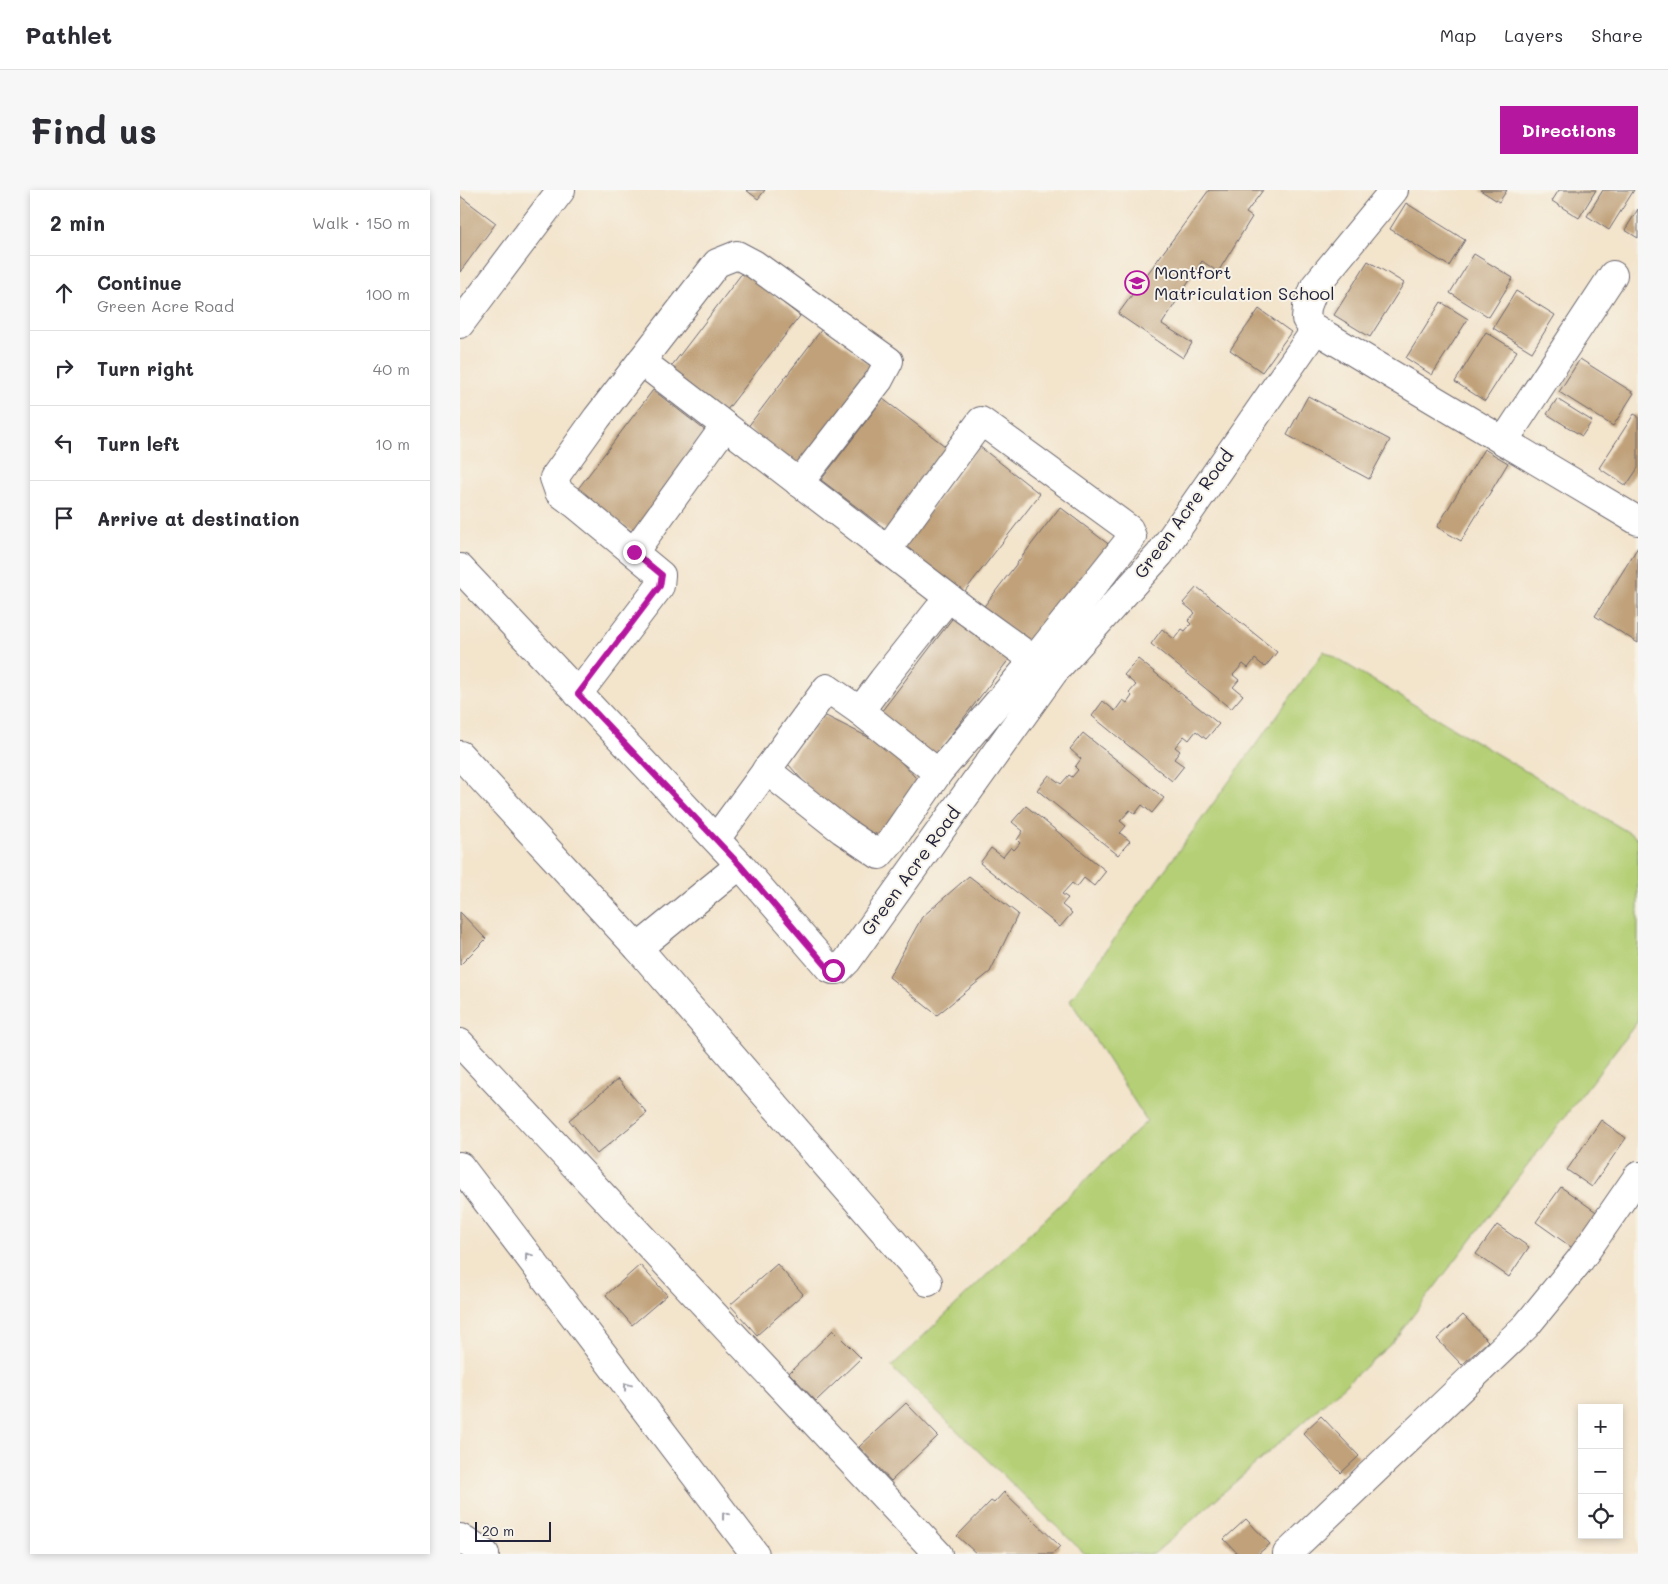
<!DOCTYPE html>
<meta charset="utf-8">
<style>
body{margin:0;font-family:Mali,sans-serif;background:#f7f7f7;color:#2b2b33}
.controls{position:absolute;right:15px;bottom:15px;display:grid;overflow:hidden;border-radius:0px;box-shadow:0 2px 8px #0003}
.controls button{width:45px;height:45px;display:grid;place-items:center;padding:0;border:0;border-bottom:1px solid #e1e1e2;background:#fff;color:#2b2b33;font:25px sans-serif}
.scale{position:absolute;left:15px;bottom:12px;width:76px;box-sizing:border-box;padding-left:5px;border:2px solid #22223b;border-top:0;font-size:14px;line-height:18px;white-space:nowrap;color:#22223b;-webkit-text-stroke:4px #f7f3e8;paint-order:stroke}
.stop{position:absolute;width:15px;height:15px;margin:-11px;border:4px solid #b5179e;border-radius:50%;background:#fff}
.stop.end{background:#b5179e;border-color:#fff;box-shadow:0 1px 5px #0008}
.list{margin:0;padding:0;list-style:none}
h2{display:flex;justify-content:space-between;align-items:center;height:65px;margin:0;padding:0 20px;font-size:21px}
h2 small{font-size:16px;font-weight:400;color:#7c7c81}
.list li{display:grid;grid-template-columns:32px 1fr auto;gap:15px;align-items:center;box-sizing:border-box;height:75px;padding:0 20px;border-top:1px solid #e1e1e2}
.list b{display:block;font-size:19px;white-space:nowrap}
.list p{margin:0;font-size:16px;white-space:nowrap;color:#7c7c81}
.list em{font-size:16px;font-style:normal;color:#7c7c81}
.icon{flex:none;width:28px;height:28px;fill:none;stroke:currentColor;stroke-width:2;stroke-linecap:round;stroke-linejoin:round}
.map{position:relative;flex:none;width:1178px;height:1364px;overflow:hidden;border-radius:0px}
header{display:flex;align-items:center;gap:30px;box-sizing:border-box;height:70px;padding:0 25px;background:#fff;border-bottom:1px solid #e1e1e2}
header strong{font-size:24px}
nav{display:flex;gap:28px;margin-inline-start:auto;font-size:18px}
.intro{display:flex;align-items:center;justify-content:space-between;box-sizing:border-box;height:120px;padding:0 30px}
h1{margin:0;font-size:35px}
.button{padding:12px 22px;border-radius:0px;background:#b5179e;color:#fff;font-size:18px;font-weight:700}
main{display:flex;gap:30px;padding:0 30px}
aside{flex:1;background:#fff;border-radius:0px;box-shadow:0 2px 8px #0003}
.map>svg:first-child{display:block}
</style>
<header>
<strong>Pathlet</strong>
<nav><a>Map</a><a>Layers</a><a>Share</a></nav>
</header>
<div class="intro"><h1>Find us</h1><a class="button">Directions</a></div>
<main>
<aside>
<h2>2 min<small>Walk · 150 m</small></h2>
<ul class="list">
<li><svg class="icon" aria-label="ahead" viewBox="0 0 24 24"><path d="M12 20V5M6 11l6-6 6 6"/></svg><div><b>Continue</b><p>Green Acre Road</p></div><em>100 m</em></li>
<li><svg class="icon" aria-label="right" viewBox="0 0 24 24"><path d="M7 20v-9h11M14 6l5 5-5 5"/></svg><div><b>Turn right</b></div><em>40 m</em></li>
<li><svg class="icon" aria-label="left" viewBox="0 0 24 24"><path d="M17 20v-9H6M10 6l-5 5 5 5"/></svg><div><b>Turn left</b></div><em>10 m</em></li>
<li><svg class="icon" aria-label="arrive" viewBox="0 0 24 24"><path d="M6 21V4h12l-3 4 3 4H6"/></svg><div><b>Arrive at destination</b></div></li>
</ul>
</aside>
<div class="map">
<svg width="1178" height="1364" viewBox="0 0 1178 1364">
<rect width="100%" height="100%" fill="#f7f3e8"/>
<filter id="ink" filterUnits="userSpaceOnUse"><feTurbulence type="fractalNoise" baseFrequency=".02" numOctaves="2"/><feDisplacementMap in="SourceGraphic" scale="10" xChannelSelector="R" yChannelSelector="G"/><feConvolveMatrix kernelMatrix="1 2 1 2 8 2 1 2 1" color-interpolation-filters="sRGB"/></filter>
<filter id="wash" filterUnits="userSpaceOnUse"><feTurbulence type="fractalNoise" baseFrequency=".0096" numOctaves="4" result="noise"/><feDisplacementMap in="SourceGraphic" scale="20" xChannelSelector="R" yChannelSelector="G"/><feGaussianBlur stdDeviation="1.12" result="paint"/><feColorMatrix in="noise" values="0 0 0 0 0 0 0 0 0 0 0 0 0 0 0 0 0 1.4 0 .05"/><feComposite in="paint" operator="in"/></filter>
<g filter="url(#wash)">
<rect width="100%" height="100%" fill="#f3e4cc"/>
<path fill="#b4cf75" stroke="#6b7858" d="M864 461 1178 648V831L932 1153 694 1364H625L431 1177 687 931 610 810Z"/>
<g id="blocks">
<g fill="#c0a17a">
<path d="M286 0H305L298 9Z"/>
<path d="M749 0H803L786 23 792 27 758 82 742 71 702 134 732 153 723 168 658 124Z"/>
<path d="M1020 0H1047L1039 12Z"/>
<path d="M1099 0H1136L1119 28 1092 11Z"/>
<path d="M1143 0H1174L1149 40 1127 26Z"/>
<path d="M0 6 36 33 0 82Z"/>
<path d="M946 13 1005 50 989 76 930 39Z"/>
<path d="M1178 19V48L1165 40Z"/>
<path d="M1014 64 1053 88 1029 127 990 103Z"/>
<path d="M908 71 944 93 910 147 874 125Z"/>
<path d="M283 82 340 126 263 225 207 182Z"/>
<path d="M1056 101 1095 125 1072 162 1033 138Z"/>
<path d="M981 112 1008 129 972 185 946 168Z"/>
<path d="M799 119 831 142 802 182 770 160Z"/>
<path d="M362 139 415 179 339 278 287 238Z"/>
<path d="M1026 142 1057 161 1025 211 995 192Z"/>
<path d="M1120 169 1174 203 1153 236 1099 202Z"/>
<path d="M193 200 251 245 175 344 117 300Z"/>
<path d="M848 206 930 250 909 289 827 245Z"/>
<path d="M423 209 493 262 431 343 361 290Z"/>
<path d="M1097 209 1132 231 1122 246 1087 224Z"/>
<path d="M1174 224 1178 226V278L1166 296 1139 278Z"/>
<path d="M519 256 580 304 501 406 440 360Z"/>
<path d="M1024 259 1048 273 1001 351 977 337Z"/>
<path d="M600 317 656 360 578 461 522 419Z"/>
<path d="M1178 357V453L1135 426Z"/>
<path d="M737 397 817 462 805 477 795 469 788 478 783 474 773 485 779 490 773 497 783 505 771 519 691 454 702 439 714 449 722 439 725 441 731 434 728 431 735 423 723 413Z"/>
<path d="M498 421 553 464 473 568 418 526Z"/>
<path d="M678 469 759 534 746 549 736 541 729 550 724 546 715 557 720 561 714 569 724 576 712 591 632 526 643 511 655 521 663 510 667 513 672 506 669 503 676 495 664 485Z"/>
<path d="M364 525 426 556 469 602 432 651 373 625 328 574Z"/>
<path d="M623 543 704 608 692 623 682 615 675 624 670 620 660 631 666 636 660 643 670 651 658 665 577 600 589 585 601 594 609 585 612 587 618 580 615 577 621 569 610 559Z"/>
<path d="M566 616 646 681 634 696 624 688 617 697 612 693 602 704 608 708 602 715 612 723 600 737 520 673 531 658 543 667 551 657 554 660 560 653 557 650 563 641 552 632Z"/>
<path d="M509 686 558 724 530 782 477 825 429 787 462 727Z"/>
<path d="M0 722 26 749 0 775Z"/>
<path d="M158 889 187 923 137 964 109 930Z"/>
<path d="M1141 930 1166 948 1132 997 1107 980Z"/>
<path d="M1101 997 1139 1024 1114 1059 1076 1032Z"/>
<path d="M1037 1035 1069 1057 1049 1087 1016 1064Z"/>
<path d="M317 1074 343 1104 297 1145 270 1115Z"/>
<path d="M180 1075 207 1105 172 1135 146 1105Z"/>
<path d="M1003 1125 1028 1151 1002 1175 977 1149Z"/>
<path d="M373 1140 401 1168 356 1211 329 1183Z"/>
<path d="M446 1213 478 1246 431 1291 399 1257Z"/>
<path d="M861 1226 899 1266 881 1283 843 1243Z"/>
<path d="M544 1302 600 1356 593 1364H517L497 1346 531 1311 534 1313Z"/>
<path d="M786 1329 810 1354 798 1364H778L764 1349Z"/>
</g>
</g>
</g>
<g filter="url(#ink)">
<use href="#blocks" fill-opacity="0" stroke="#6b666e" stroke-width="1"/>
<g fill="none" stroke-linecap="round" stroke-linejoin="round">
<g stroke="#6b666e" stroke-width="30">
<g id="minor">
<path d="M934 0 855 96 847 117 846 129 852 137 1178 331"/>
<path d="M0 134 101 0"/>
<path d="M181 171 505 420 574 470 672 347 669 339 521 231 427 360"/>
<path d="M1044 251 1153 85"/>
<path d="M174 362 265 236"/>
<path d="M0 378 280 675 369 778 373 780H378L387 771 593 483 700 364 856 139"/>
<path d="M118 504 200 396 201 385 115 314 99 302 94 288 137 228 257 73 277 65 294 74 429 171 419 190 339 293"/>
<path d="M0 565 178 758"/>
<path d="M306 580 382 640 419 665 432 650 478 583 400 521"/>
<path d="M478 583 574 470"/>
<path d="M256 649 367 498 400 521 423 490 488 408"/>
<path d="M280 675 178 758 468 1092"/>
<path d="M0 853 478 1364"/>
<path d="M0 976 295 1364"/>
<path d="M0 1348 25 1364"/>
<path d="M827 1364 1066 1136 1120 1070 1178 986"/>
</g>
</g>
<use href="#minor" stroke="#fff" stroke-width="28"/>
</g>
<defs><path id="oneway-chevron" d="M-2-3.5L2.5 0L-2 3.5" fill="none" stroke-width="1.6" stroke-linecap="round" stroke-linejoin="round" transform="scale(1.25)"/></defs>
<g stroke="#9c9ca7">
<use href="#oneway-chevron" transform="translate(68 1066) rotate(-127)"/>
<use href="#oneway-chevron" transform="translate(167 1196) rotate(-127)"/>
<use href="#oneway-chevron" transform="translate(265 1325) rotate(-127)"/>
</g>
</g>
<g fill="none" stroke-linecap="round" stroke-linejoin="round" filter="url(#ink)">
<path stroke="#b5179e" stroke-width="6" d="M174 362 202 385 200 396 118 504 280 675 368 778 373 780"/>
</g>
<defs>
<g id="school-ring" transform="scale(1.25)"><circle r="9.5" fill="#f7f3e8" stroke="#b5179e" stroke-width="1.5"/><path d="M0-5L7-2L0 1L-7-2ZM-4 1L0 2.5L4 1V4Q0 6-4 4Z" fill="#b5179e"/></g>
</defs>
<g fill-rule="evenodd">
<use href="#school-ring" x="677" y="93"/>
</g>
<g text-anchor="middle" stroke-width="4" stroke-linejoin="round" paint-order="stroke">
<g font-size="18" fill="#22223b" stroke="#f7f3e8" text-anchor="start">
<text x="694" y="89">Montfort<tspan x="694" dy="21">Matriculation School</tspan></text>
</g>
<g font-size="18" fill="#22223b" stroke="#f7f3e8">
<text transform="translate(724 324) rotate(-54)" y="6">Green Acre Road</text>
<text transform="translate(451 681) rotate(-54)" y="6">Green Acre Road</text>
</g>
</g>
</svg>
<div class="controls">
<button>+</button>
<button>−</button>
<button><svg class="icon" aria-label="locate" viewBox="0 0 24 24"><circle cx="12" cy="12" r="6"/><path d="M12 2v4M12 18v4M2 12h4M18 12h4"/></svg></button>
</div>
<div class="scale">20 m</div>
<div class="stop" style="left:373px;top:780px"></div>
<div class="stop end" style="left:174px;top:362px"></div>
</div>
</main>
